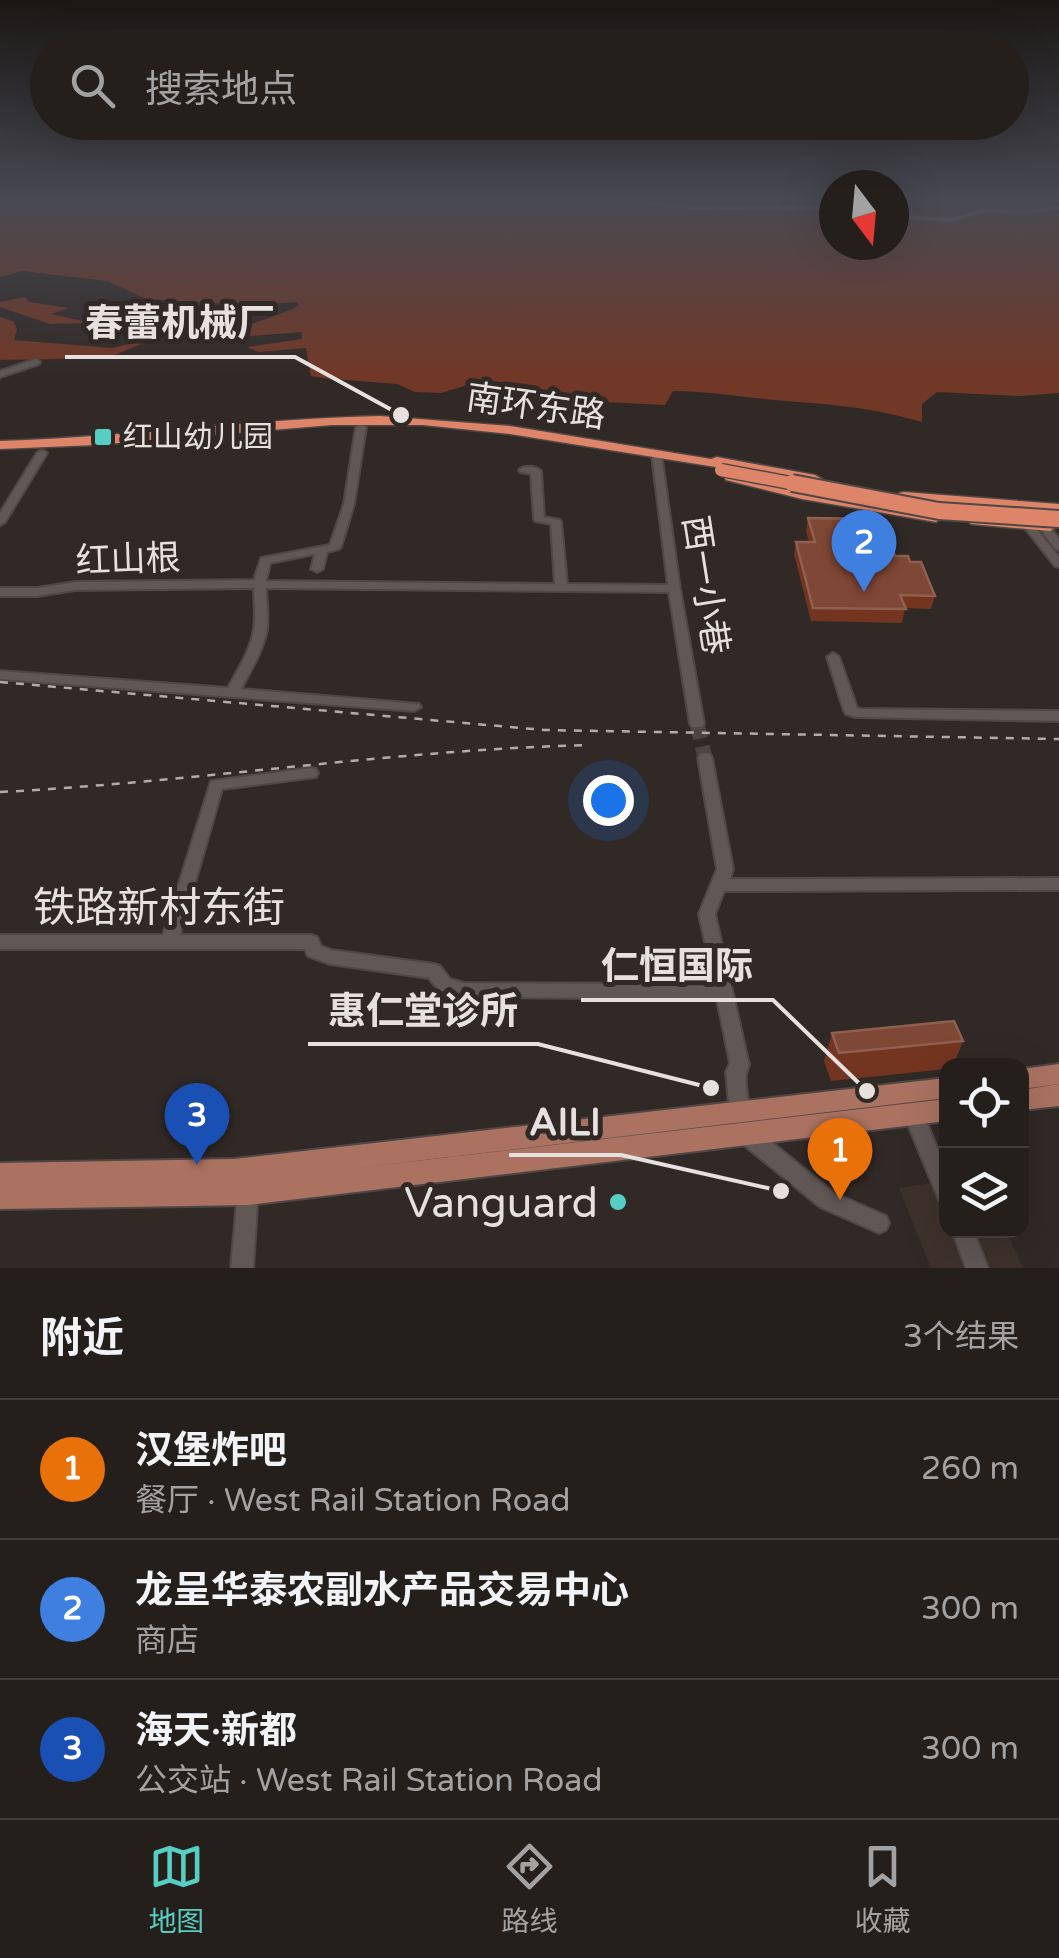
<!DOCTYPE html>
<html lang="zh">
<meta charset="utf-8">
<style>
body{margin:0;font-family:"Varela Round","Noto Sans SC",sans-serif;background:#2d2725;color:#f1f3f6}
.controls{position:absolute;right:30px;bottom:30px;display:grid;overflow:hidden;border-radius:20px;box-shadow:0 10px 40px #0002}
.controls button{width:90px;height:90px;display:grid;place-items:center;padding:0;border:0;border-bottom:2px solid #423d3b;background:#251f1c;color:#f1f3f6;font:50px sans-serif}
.compass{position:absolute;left:819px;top:170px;width:90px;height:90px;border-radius:50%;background:#251f1c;box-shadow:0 10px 40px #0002;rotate:164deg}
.you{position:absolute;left:608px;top:800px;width:35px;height:35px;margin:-25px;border:8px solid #fff;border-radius:50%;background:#1a73e8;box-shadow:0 0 0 15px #1a73e833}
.badge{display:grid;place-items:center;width:65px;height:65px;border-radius:50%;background:#56cec4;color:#fff;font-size:32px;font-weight:700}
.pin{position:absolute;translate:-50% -82px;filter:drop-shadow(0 2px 5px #0008)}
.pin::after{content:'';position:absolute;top:52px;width:35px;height:30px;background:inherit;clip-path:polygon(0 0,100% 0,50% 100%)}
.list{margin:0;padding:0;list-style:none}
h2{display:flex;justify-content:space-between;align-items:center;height:130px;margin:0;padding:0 40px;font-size:42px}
h2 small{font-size:32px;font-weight:400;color:#a3a2a3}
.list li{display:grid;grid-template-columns:65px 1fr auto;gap:30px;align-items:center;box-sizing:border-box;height:140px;padding:0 40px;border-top:2px solid #423d3b}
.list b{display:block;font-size:38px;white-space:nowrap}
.list p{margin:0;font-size:32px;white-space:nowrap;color:#a3a2a3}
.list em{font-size:32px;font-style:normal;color:#a3a2a3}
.icon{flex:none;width:55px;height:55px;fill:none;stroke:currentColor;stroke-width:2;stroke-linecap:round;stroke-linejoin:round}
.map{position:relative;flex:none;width:1059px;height:1268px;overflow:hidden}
.search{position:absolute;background:#251f1c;box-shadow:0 10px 40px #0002;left:30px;right:30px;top:30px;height:110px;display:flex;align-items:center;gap:25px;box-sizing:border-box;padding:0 35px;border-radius:55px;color:#a3a2a3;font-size:38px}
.sheet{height:550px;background:#251f1c}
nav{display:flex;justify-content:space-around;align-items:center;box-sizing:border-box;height:140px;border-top:2px solid #423d3b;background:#251f1c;font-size:28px;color:#a3a2a3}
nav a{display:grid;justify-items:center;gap:5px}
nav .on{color:#56cec4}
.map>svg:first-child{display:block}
</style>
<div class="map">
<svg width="1059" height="1268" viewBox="0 0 1059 1268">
<rect width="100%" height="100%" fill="#312926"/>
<path fill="#3e312c" d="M946 1181V1230L1006 1231 1023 1268H931L899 1188Z"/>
<g fill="#723827">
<path d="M0 199H834V245H894V199H1059V393L1020 396 937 392 922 404V422C871 407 826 404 774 400 740 397 707 391 673 391L665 405 526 398 488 389 484 380 441 393 415 392 397 384 322 378 311 376 306 348 259 352 247 347 302 339V332L237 337 241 335 238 329 293 309 299 305 297 302 243 305 147 299 107 281 22 271 0 277Z"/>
<path d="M24 297 30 302 69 308 51 314 92 323 50 324 0 307V302Z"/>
<path d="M0 317 13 321 17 329 14 340 112 348 159 337 107 358 0 360Z"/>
</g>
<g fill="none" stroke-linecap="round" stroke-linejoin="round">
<path stroke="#4c4542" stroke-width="15" stroke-dasharray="15 8" stroke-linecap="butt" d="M697 724 705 758"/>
<g stroke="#4e4745" stroke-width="4">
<g id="minor">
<path d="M36 359 40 362 39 364 0 377V371Z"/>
<path d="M361 424 366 427 354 504 341 547 339 549 327 552 323 569 317 572 311 569 315 554 270 563 266 581 555 584 551 524 535 521 534 519 531 474 520 472 519 470C524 465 536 466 541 471L544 517 560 520 561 522 567 584 668 585 652 455 653 453H661L680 589 704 724 702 727H692L690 724 669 592 266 588C266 601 269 615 267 629 263 651 251 670 241 689L419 704 421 707 414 711 0 679V671L228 688C238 669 251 650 254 628 256 615 254 601 254 588L75 590 37 596H0V588H37L75 582 254 580 261 558 330 545 344 504 356 427Z"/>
<path d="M42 450 47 453 5 522 0 525V513L37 453Z"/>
<path d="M1037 514 1041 515 1059 539V550L1055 549 1032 517Z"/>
<path d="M1023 516 1027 517 1059 557V567L1055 566 1018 519Z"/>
<path d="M833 653 839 657 857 708 861 709 1059 711V721L855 717 846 714 844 711 827 657Z"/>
<path d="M705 753 710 754 712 758 733 869 730 879 1059 878V890L724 891 715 914 749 1065C740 1083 753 1102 747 1120L740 1123 733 1120 730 1114 726 1072 730 1063 717 999 464 997 438 990 429 978 330 964 308 956 305 949H0V935H163L211 781 311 768 316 769 318 773 316 777 222 789 180 935H311L317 937 321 946 331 950 434 964 440 966 450 979 464 983 714 984 699 914 717 869 698 758 700 754Z"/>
<path d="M913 1103 920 1106 946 1170V1203L939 1200 903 1112 906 1106Z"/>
<path d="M746 1125 753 1127 834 1193 886 1216 889 1223 886 1230 879 1233 820 1207 739 1141 736 1134 739 1127Z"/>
<path d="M248 1181 255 1184 258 1191 253 1268H231L238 1191 241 1184Z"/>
<path d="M952 1230H973L988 1268H966Z"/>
</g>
</g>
<g stroke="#4e4745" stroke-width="4">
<g id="major">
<path d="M474 199H572L568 201H478Z"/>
<path d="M594 199 690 205 834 207V211L690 209Z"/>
<path d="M1059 206V210L1025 214 981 213 951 222 894 218V214L951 218 981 209 1025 210Z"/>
<path d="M1059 1064V1084L1022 1089V1069Z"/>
<path d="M946 1078V1098L331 1171 946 1099V1121L248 1205 0 1209V1163L234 1159Z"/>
<path d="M1059 1084V1106L1022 1110V1090Z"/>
</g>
</g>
<g stroke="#4e4745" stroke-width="3">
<g id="highway">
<path d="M380 416 510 426 711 459 717 457 815 475 822 479 815 483 510 434 423 425H332L95 445 0 449V441C127 437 253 419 380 416Z"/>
<path d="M731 473 802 491 936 512 944 517 936 522 802 499 726 480 724 477Z"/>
<path d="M904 492 1059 504V514L899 499V493Z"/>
<path d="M976 516 1050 521 1058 526 1050 531 971 524 968 521 971 518Z"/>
</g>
</g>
<use href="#minor" fill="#615754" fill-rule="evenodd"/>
<use href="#major" fill="#ab7261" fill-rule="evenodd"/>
<use href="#highway" fill="#dd8469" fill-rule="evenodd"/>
<g stroke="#b1aba9" stroke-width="2.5" stroke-dasharray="8 8" stroke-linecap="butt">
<path d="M0 682 544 730 1059 739"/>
<path d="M0 792C197 782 391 750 588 745"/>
</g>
<g stroke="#4e4745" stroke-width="15" stroke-linecap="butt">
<path id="highway-bridge-far1" d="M721 470 806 486"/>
</g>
<g stroke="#4e4745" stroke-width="20" stroke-linecap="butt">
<path id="highway-bridge" d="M792 483 939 511 1059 519"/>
</g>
<use href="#highway-bridge-far1" stroke="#dd8469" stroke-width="12"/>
<use href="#highway-bridge" stroke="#dd8469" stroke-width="16"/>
</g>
<g fill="#733520">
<path d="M808 518 910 562 935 596 931 609 905 608 902 623 811 621 794 554 796 542H809L806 531Z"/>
<path d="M832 1033 963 1041 953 1066H946V1069L831 1081 824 1061Z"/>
</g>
<g fill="#7f4735" stroke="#8f6050" stroke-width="2.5">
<path d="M808 518 881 519 895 556H908L910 562H921L935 596 900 595 906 609 813 608 796 542H815Z"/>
<path d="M954 1021 963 1041 839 1053 832 1033Z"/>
</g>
<linearGradient id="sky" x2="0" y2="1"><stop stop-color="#1b1715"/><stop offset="0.53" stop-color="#484952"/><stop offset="1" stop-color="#484952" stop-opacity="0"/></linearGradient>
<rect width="1059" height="377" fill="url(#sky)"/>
<g fill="#56cec4" stroke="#312926" stroke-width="4">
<rect x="93" y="427" width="20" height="20" rx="5"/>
<circle cx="618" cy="1202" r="10"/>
</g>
<g text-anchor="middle" stroke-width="10" stroke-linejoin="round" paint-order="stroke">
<g font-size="30" fill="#e6e1df" stroke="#312926" text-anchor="start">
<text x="123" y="447">红山幼儿园</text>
</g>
<g font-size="35" fill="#e6e1df" stroke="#312926">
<text transform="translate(536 406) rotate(8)" y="12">南环东路</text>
<text transform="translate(128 559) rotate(-2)" y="12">红山根</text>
<text transform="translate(706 585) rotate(81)" y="12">西一小巷</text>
</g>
<g font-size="42" fill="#e6e1df" stroke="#312926">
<text x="159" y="922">铁路新村东街</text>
</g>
<g font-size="42" fill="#e6e1df" stroke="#312926" text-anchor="end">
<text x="598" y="1217">Vanguard</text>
</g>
</g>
<path fill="none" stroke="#e6e1df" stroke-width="4" d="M401 415L295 357H65M867 1091L773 1000H581M711 1088L538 1044H308M781 1191L621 1155H509"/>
<g fill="#e6e1df" stroke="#312926" stroke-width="4">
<circle cx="401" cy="415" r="10"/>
<circle cx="867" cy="1091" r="10"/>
<circle cx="711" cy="1088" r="10"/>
<circle cx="781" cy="1191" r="10"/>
</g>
<g font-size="38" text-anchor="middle" font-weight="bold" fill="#e6e1df" stroke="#312926" stroke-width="10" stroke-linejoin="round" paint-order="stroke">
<text x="180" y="336">春蕾机械厂</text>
<text x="677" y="979">仁恒国际</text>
<text x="423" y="1024">惠仁堂诊所</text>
<text x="565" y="1135">AILI</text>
</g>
</svg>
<div class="controls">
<button><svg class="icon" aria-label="locate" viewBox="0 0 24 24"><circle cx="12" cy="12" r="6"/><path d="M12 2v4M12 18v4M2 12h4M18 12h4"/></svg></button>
<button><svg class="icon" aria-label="layers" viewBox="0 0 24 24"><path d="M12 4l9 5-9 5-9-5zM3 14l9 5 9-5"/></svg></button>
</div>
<svg class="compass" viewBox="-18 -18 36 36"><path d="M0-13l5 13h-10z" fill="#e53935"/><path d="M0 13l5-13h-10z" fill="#a3a2a3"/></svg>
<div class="you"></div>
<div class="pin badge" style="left:840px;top:1200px;background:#e8710a">1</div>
<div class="pin badge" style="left:864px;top:592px;background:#3f7fe0">2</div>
<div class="pin badge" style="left:197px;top:1165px;background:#1a4fb4">3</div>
<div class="search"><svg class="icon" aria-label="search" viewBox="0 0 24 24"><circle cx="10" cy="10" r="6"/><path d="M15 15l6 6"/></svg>搜索地点</div>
</div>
<section class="sheet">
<h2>附近<small>3个结果</small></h2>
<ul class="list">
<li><span class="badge" style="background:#e8710a">1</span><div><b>汉堡炸吧</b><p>餐厅 · West Rail Station Road</p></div><em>260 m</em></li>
<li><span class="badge" style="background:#3f7fe0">2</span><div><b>龙呈华泰农副水产品交易中心</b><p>商店</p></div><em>300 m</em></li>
<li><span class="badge" style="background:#1a4fb4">3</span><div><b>海天·新都</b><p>公交站 · West Rail Station Road</p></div><em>300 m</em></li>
</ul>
</section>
<nav>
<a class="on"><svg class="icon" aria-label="map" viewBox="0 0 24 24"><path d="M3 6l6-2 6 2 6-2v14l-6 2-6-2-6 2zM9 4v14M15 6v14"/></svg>地图</a>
<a><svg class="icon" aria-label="directions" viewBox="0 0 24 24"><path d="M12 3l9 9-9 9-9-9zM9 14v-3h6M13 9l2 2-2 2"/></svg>路线</a>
<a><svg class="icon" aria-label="saved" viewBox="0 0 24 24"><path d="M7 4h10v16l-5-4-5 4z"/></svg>收藏</a>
</nav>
